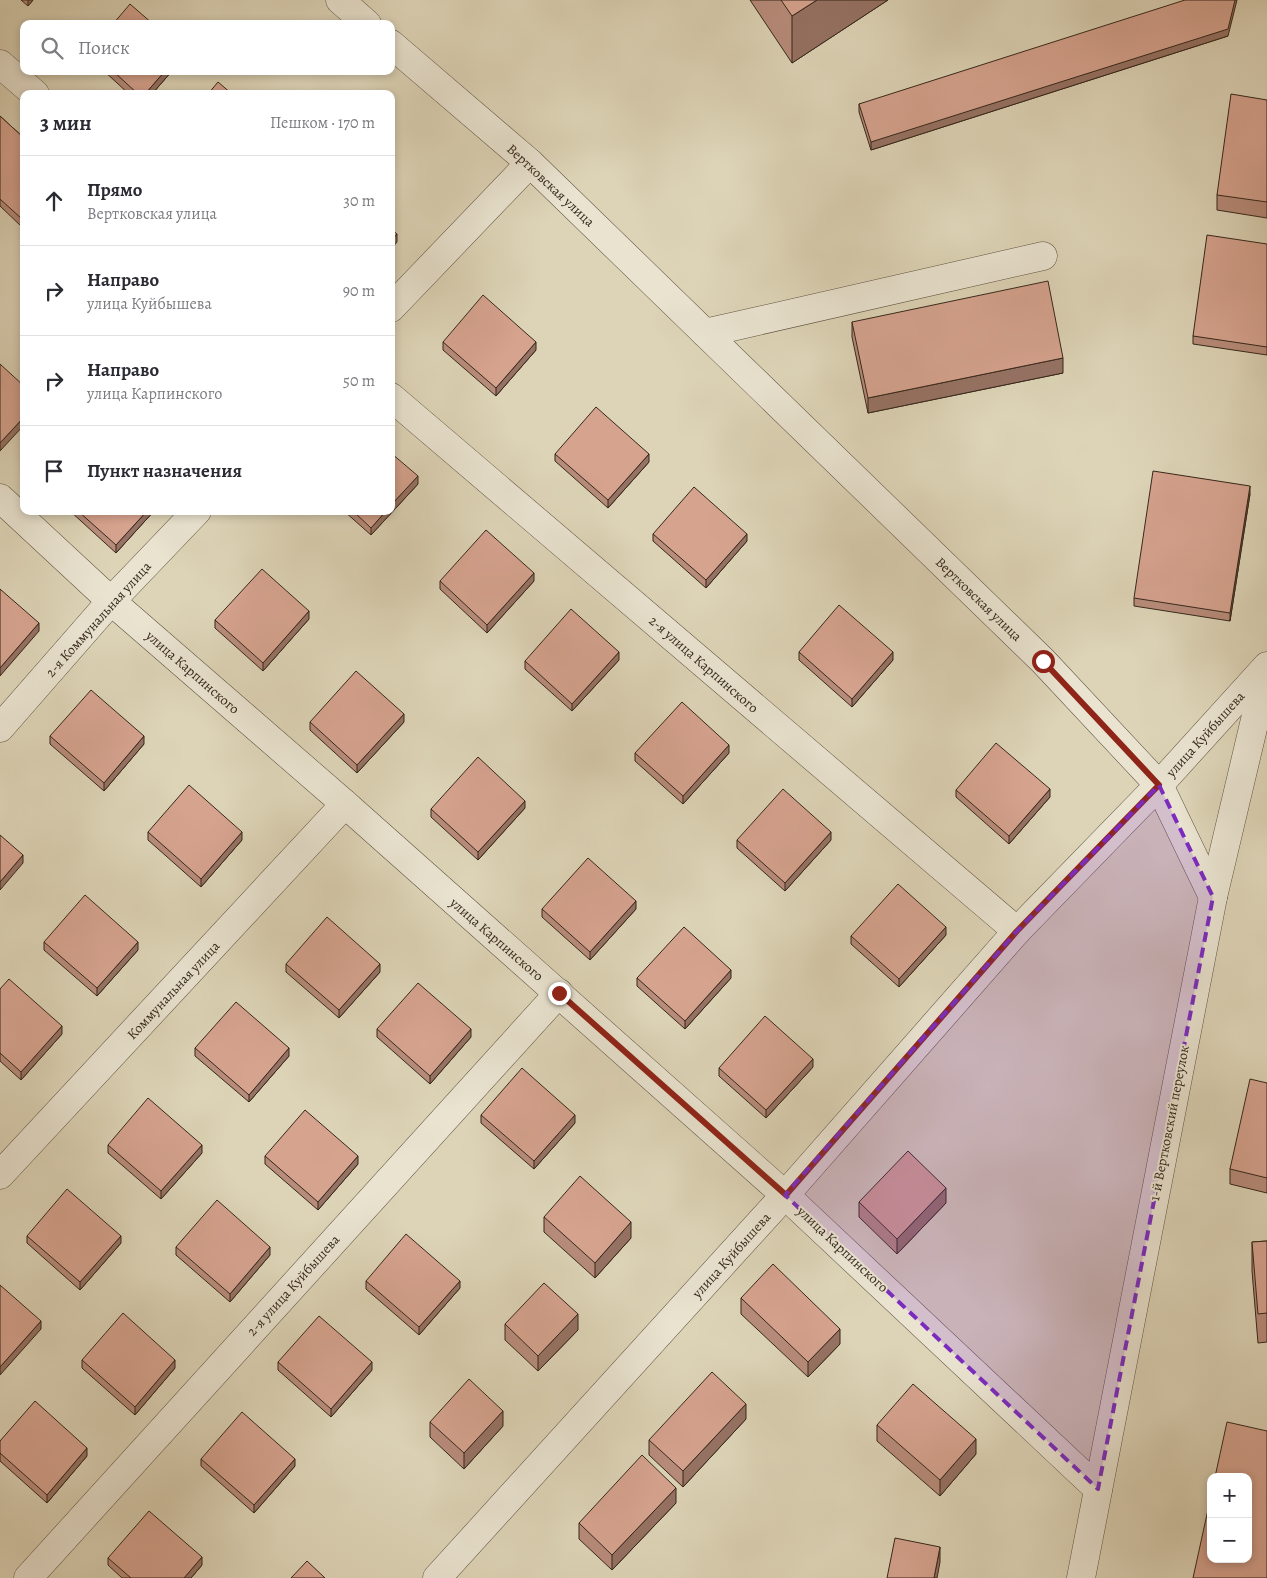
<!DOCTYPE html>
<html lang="ru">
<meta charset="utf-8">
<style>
body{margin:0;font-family:Alegreya,serif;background:#f2f2f3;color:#2b2b33}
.controls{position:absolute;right:15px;bottom:15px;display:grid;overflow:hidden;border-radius:10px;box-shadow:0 2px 8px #0003}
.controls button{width:45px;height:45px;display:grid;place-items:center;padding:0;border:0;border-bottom:1px solid #e1e1e2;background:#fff;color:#2b2b33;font:25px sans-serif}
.stop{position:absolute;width:15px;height:15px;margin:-11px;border:4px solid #8f2418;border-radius:50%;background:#fff}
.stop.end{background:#8f2418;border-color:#fff;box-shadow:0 1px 5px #0008}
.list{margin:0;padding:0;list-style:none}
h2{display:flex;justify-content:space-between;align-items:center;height:65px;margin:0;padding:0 20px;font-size:21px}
h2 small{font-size:16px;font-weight:400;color:#7c7c81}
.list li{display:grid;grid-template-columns:32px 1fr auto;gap:15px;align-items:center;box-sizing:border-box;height:90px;padding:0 20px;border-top:1px solid #e1e1e2}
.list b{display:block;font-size:19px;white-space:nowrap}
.list p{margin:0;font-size:16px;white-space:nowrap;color:#7c7c81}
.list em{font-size:16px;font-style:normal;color:#7c7c81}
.icon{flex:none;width:28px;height:28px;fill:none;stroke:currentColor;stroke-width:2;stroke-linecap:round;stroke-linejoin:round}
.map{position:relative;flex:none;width:1267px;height:1578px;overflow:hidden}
.search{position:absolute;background:#fff;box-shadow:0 2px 8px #0003;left:20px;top:20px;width:375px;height:55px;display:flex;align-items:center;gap:12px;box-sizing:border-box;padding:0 18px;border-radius:10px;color:#7c7c81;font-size:19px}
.panel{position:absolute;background:#fff;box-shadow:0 2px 8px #0003;left:20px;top:90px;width:375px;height:425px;border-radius:10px}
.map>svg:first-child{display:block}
</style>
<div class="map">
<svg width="1267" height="1578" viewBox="0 0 1267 1578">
<rect width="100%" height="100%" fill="#ddd4b7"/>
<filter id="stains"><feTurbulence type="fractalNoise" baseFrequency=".004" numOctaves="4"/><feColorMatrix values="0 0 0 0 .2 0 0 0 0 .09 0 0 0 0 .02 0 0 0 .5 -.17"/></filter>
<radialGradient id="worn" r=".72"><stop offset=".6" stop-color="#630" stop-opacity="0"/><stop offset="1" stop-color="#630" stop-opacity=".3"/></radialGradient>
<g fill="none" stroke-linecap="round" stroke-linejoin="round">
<g stroke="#5f5242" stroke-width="29">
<g id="minor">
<path d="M340 0 367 24"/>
<path d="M391 44 530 163 1043 661 1159 785 1213 897"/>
<path d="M0 64 35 94"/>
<path d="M391 308 530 163"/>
<path d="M705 333 1043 256"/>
<path d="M391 397 1017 931"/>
<path d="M0 498 111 601 345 804 785 1195 1098 1489"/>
<path d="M0 728 111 601 197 511"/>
<path d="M0 1175 345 804"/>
<path d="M28 1578 559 993"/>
<path d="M437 1578 785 1195 1017 931 1159 785 1267 666"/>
<path d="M1081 1578 1213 897 1267 669"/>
</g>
</g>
<use href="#minor" stroke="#e9e3d0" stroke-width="28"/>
</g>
<g fill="#b88c7b" stroke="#35271b">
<path d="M21 0H33L28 6Z"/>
<path d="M750 0H888L792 63Z"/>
<path d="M1228 36 871 150 859 112V104Z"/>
<path d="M104 71H172L152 94H129Z"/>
<path d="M1267 100V218L1217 210V195Z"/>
<path d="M0 116 24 138 22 227 0 206Z"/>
<path d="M1267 244V355L1193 344V336Z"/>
<path d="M852 322 1063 373 868 413 852 337Z"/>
<path d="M443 342 536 350 496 396 443 350Z"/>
<path d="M555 454 649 462 608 508 555 461Z"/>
<path d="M418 484 371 535 344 511H391Z"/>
<path d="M1250 494 1230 621 1134 606V598Z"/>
<path d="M70 511H154L116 553Z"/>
<path d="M653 534 747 541 706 588 653 541Z"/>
<path d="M440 581H534L487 633 440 589Z"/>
<path d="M309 619 263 671 215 628V620Z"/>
<path d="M799 652 893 660 852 707 799 660Z"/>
<path d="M619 660 572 711 525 669V661Z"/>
<path d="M310 722H404L357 773 310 730Z"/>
<path d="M50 736 144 744 104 791 50 744Z"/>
<path d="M635 753H729L683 804 635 761Z"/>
<path d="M956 790 1050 797 1009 844 956 797Z"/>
<path d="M525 808 478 860 431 817V809Z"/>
<path d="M148 832 242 840 201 887 148 840Z"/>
<path d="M737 840H831L785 891 737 848Z"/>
<path d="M542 909H636L590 960 542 917Z"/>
<path d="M946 935 899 987 851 944V936Z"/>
<path d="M44 942 138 950 97 996 44 950Z"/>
<path d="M286 964 380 972 339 1018 286 972Z"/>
<path d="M637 978H731L685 1029 637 986Z"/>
<path d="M0 989 62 1034 21 1080 0 1061Z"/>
<path d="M377 1029 471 1037 430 1084 377 1037Z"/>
<path d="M195 1048 289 1056 249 1102 195 1056Z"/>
<path d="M813 1067 766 1118 719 1076V1068Z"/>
<path d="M1267 1083V1193L1230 1184V1169Z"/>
<path d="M481 1115 575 1123 534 1169 481 1123Z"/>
<path d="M108 1145 202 1153 161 1199 108 1153Z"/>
<path d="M265 1156 358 1164 318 1210 265 1164Z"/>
<path d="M859 1202 946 1203 897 1254 859 1217Z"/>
<path d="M544 1217 631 1238 595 1278 544 1232Z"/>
<path d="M27 1236 121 1243 80 1290 27 1243Z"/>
<path d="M1267 1241V1342L1258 1343 1252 1271V1242Z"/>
<path d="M176 1247 270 1255 230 1302 176 1255Z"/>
<path d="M366 1281 460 1288 419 1335 366 1289Z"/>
<path d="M741 1298 840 1344 808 1377 741 1314Z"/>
<path d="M505 1324 578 1330 538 1371 505 1340Z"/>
<path d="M82 1360 175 1368 135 1415 82 1368Z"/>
<path d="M278 1362 372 1370 331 1417 278 1370Z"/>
<path d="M746 1419 683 1487 649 1455V1440Z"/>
<path d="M430 1422 503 1426 464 1469 430 1437Z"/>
<path d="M877 1425 976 1454 940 1496 877 1441Z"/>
<path d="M0 1441 87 1456 47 1503 0 1461Z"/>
<path d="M201 1459 295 1466 254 1513 201 1466Z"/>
<path d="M676 1503 612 1570 579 1539V1523Z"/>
<path d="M108 1558 202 1565 191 1578H122L108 1565Z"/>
</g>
<g fill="#967264" stroke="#35271b">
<path d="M28 0H33L28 6Z"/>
<path d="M817 0H888L792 63V16Z"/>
<path d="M1235 0H1237L1228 36 871 150V142Z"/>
<path d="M165 71H172L152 94H145Z"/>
<path d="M24 217V224L22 227V219Z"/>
<path d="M397 234V242L391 249V241Z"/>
<path d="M536 342V350L496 396V388Z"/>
<path d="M1063 358V373L868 413V398Z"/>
<path d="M24 417V425L0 451V443Z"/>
<path d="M649 454V462L608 508V500Z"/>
<path d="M418 476V484L371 535V528L386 511H391V505Z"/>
<path d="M1250 486V494L1230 621V613Z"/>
<path d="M147 511H154L116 553V545Z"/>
<path d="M747 534V541L706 588V580Z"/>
<path d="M534 573V581L487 633V625Z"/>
<path d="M309 611V619L263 671V663Z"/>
<path d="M39 623V631L0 676V668Z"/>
<path d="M619 652V660L572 711V704Z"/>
<path d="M893 652V660L852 707V699Z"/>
<path d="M404 714V722L357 773V765Z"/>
<path d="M144 736V744L104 791V783Z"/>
<path d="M729 745V753L683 804V796Z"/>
<path d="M1050 789V797L1009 844V836Z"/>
<path d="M525 801V808L478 860V852Z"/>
<path d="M242 832V840L201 887V879Z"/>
<path d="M831 832V840L785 891V883Z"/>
<path d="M23 855V863L0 890V882Z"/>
<path d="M636 901V909L590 960V952Z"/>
<path d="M946 927V935L899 987V979Z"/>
<path d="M138 942V950L97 996V988Z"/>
<path d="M380 964V972L339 1018V1010Z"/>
<path d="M731 970V978L685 1029V1021Z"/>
<path d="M62 1026V1034L21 1080V1072Z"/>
<path d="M471 1029V1037L430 1084V1076Z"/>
<path d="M289 1048V1056L249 1102V1095Z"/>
<path d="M813 1059V1067L766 1118V1110Z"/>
<path d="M575 1115V1123L534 1169V1161Z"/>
<path d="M202 1145V1153L161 1199V1191Z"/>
<path d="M358 1156V1164L318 1210V1202Z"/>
<path d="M946 1188V1203L897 1254V1239Z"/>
<path d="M631 1222V1238L595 1278V1263Z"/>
<path d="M121 1236V1243L80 1290V1282Z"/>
<path d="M270 1247V1255L230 1302V1294Z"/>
<path d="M460 1281V1288L419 1335V1327Z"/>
<path d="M578 1314V1330L538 1371V1356Z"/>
<path d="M41 1321V1329L0 1375V1367Z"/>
<path d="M840 1329V1344L808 1377V1362Z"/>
<path d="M175 1360V1368L135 1415V1407Z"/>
<path d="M372 1362V1370L331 1417V1409Z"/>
<path d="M746 1404V1419L683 1487V1471Z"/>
<path d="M503 1411V1426L464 1469V1453Z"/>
<path d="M976 1439V1454L940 1496V1480Z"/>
<path d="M87 1448V1456L47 1503V1495Z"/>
<path d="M295 1459V1466L254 1513V1505Z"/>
<path d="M676 1488V1503L612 1570V1555Z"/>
<path d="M940 1547V1562L937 1578H934Z"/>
<path d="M202 1557V1565L191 1578H184Z"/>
</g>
<g fill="#d6a38f" stroke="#35271b">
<path d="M781 0H817L792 16Z"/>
<path d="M1185 0H1235L1228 29 871 142 859 104Z"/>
<path d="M130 4 153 24H113Z"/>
<path d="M113 71H165L145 94H138Z"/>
<path d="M218 82 232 94H208Z"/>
<path d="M1231 94 1267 100V202L1217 195Z"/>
<path d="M0 116 24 138V217L22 219 0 199Z"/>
<path d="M391 229 397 234 391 241Z"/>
<path d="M1207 235 1267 244V347L1193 336Z"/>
<path d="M1048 281 1063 358 868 398 852 322Z"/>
<path d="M483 295 536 342 496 388 443 342Z"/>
<path d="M0 364 24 386V417L0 443Z"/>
<path d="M596 407 649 454 608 500 555 454Z"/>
<path d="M391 453 418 476 391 505Z"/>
<path d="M1153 471 1250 486 1230 613 1134 598Z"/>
<path d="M694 487 747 534 706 580 653 534Z"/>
<path d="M78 511H147L116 545Z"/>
<path d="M353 511H386L371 528Z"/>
<path d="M486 530 534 573 487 625 440 581Z"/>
<path d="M262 569 309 611 263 663 215 620Z"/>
<path d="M0 589 39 623 0 668Z"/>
<path d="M839 605 893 652 852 699 799 652Z"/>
<path d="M571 609 619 652 572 704 525 661Z"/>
<path d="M356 671 404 714 357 765 310 722Z"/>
<path d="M91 690 144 736 104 783 50 736Z"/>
<path d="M682 702 729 745 683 796 635 753Z"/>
<path d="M996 743 1050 789 1009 836 956 790Z"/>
<path d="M478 757 525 801 478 852 431 809Z"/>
<path d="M189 785 242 832 201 879 148 832Z"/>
<path d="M783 789 831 832 785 883 737 840Z"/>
<path d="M0 835 23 855 0 882Z"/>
<path d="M588 858 636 901 590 952 542 909Z"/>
<path d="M898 884 946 927 899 979 851 936Z"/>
<path d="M85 895 138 942 97 988 44 942Z"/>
<path d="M327 917 380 964 339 1010 286 964Z"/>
<path d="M684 927 731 970 685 1021 637 978Z"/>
<path d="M9 979 62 1026 21 1072 0 1053V989Z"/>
<path d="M418 983 471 1029 430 1076 377 1029Z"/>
<path d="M236 1002 289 1048 249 1095 195 1048Z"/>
<path d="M765 1016 813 1059 766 1110 719 1068Z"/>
<path d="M522 1068 575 1115 534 1161 481 1115Z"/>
<path d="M1250 1079 1267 1083V1178L1230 1169Z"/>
<path d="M148 1098 202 1145 161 1191 108 1145Z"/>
<path d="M305 1110 358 1156 318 1202 265 1156Z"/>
<path d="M908 1151 946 1188 897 1239 859 1202Z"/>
<path d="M580 1176 631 1222 595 1263 544 1217Z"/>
<path d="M67 1189 121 1236 80 1282 27 1236Z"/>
<path d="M217 1200 270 1247 230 1294 176 1247Z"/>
<path d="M406 1234 460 1281 419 1327 366 1281Z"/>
<path d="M1267 1241V1313L1258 1314 1252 1242Z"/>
<path d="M773 1264 840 1329 808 1362 741 1298Z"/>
<path d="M544 1283 578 1314 538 1356 505 1324Z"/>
<path d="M0 1285 41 1321 0 1367Z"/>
<path d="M123 1313 175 1360 135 1407 82 1360Z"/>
<path d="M319 1316 372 1362 331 1409 278 1362Z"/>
<path d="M712 1372 746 1404 683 1471 649 1440Z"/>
<path d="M469 1379 503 1411 464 1453 430 1422Z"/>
<path d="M913 1384 976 1439 940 1480 877 1425Z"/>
<path d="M35 1401 87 1448 47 1495 0 1453V1441Z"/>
<path d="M242 1412 295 1459 254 1505 201 1459Z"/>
<path d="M1227 1422 1267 1431V1578H1193L1211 1496V1559H1248V1477H1215Z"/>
<path d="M642 1455 676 1488 612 1555 579 1523Z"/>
<path d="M149 1511 202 1557 184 1578H131L108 1558Z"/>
<path d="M895 1538 940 1547 934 1578H887Z"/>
<path d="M307 1561 325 1578H291Z"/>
</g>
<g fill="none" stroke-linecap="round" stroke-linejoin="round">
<path stroke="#8f2418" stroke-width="6" d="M559 993 786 1195 1017 931 1159 785 1043 661"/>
</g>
<path fill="#7b2cbf" fill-opacity="0.2" stroke="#7b2cbf" stroke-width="4" stroke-dasharray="10 6" stroke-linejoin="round" d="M1159 785 1213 897 1098 1489 785 1195 1017 931Z"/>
<g text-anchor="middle" stroke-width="4" stroke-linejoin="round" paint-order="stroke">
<g font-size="14" fill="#35271b" stroke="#e9e3d0">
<text transform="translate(551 185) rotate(43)" y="5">Вертковская улица</text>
<text transform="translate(979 599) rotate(44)" y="5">Вертковская улица</text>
<text transform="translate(98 619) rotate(-48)" y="5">2-я Коммунальная улица</text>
<text transform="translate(704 664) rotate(41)" y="5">2-я улица Карпинского</text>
<text transform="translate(193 672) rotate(41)" y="5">улица Карпинского</text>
<text transform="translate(1205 734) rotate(-48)" y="5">улица Куйбышева</text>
<text transform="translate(497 939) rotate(41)" y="5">улица Карпинского</text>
<text transform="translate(173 990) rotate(-47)" y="5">Коммунальная улица</text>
<text transform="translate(1169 1123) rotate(-79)" y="5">1-й Вертковский переулок</text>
<text transform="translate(843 1249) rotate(43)" y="5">улица Карпинского</text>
<text transform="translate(731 1255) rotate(-48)" y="5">улица Куйбышева</text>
<text transform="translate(293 1285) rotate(-48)" y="5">2-я улица Куйбышева</text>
</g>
</g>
<rect width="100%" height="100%" filter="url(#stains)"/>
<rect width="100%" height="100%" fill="url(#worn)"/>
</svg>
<div class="controls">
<button>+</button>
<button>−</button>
</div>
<div class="stop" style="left:1043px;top:661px"></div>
<div class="stop end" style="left:559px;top:993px"></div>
<div class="search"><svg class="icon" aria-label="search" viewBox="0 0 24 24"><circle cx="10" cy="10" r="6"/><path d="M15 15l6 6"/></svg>Поиск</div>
<section class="panel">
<h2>3 мин<small>Пешком · 170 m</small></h2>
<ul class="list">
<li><svg class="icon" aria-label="ahead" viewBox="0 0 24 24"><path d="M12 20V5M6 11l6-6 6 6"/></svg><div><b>Прямо</b><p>Вертковская улица</p></div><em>30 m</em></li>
<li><svg class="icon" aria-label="right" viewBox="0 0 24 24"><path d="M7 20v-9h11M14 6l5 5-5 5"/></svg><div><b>Направо</b><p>улица Куйбышева</p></div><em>90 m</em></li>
<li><svg class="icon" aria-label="right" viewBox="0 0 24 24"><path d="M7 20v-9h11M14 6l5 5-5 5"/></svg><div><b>Направо</b><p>улица Карпинского</p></div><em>50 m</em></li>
<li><svg class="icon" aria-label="arrive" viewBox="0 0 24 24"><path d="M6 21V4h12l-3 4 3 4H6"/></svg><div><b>Пункт назначения</b></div></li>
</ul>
</section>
</div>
